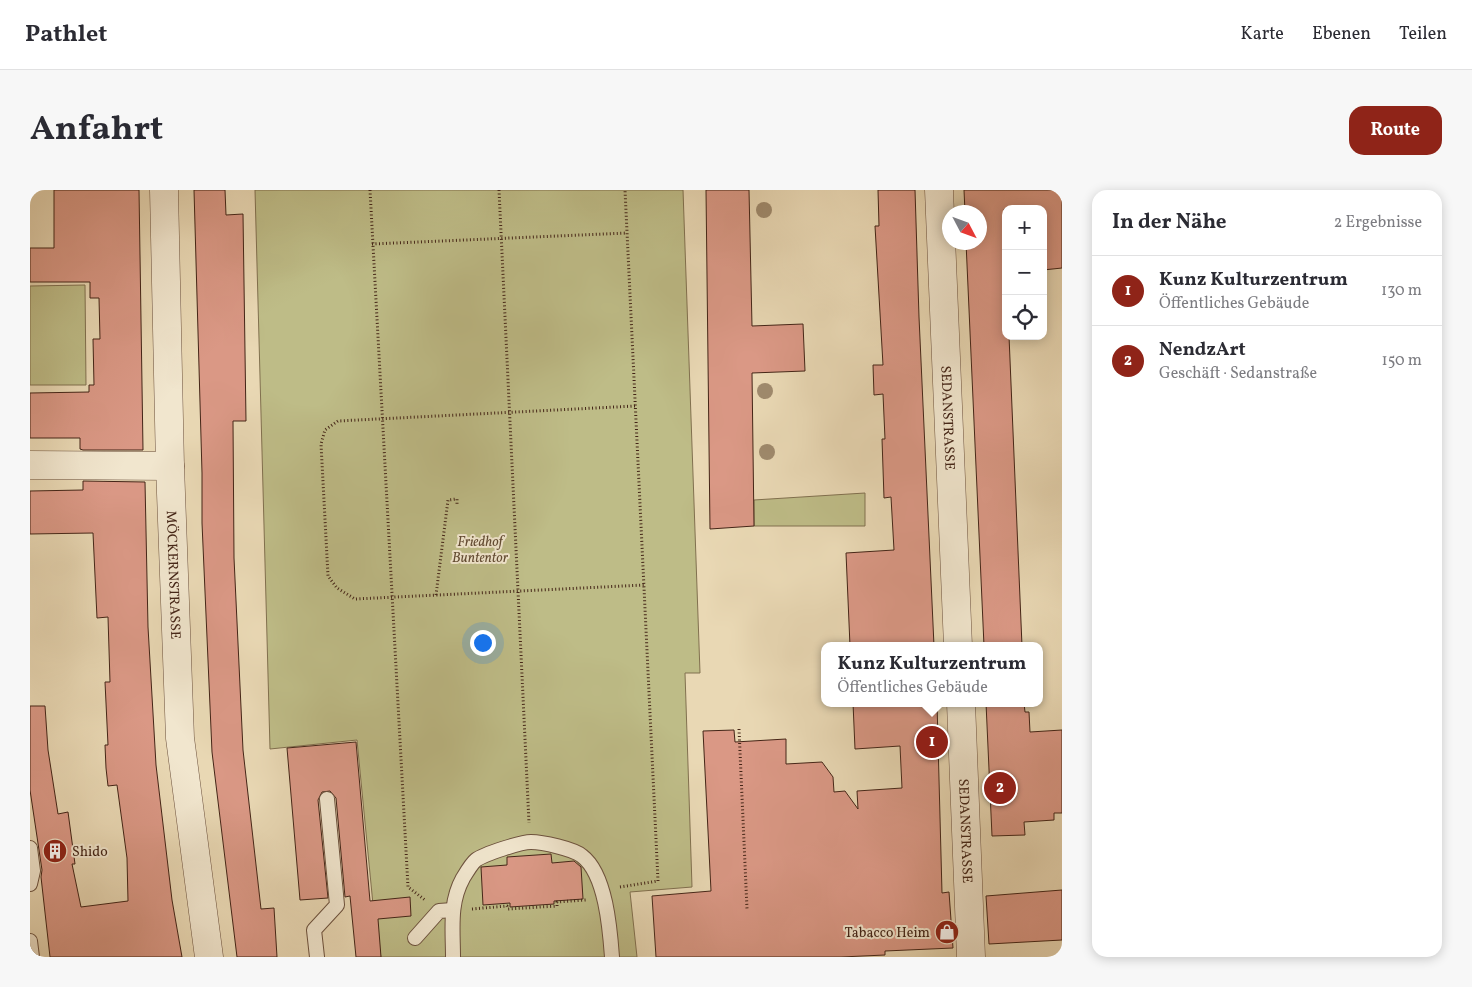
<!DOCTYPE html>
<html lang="de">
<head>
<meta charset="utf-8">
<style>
  :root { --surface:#fff; --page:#f7f7f7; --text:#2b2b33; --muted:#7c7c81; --line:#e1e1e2; --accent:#8f2418 }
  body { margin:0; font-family:Vollkorn,serif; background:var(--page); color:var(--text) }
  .controls { position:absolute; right:15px; top:15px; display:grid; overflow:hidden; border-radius:10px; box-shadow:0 2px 12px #0003 }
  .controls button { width:45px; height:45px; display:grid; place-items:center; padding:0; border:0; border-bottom:1px solid var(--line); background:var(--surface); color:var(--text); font:25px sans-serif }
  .compass { position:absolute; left:912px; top:15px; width:45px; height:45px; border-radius:50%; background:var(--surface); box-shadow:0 2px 12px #0003; rotate:131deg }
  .you { position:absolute; left:452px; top:452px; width:18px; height:18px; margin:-12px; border:4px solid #fff; border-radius:50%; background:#1a73e8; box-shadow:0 0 0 8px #1a73e833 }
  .badge { display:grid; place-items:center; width:32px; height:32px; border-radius:50%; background:var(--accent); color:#fff; font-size:16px; font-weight:700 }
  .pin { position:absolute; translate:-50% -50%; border:2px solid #fff; box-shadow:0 1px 5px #0006 }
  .popup { position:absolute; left:791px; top:452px; width:222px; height:65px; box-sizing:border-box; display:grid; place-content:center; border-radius:10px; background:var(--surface); filter:drop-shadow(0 1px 4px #0005); font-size:16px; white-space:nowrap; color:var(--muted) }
  .popup b { font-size:19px; color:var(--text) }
  .popup::after { content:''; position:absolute; left:50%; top:100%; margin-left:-10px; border:10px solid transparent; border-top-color:var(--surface) }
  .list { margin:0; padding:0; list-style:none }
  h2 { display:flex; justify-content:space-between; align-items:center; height:65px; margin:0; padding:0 20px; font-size:21px }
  h2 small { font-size:16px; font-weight:400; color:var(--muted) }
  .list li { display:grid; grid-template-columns:32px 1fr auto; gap:15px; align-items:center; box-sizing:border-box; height:70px; padding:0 20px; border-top:1px solid var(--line) }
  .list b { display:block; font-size:19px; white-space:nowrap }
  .list p { margin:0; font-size:16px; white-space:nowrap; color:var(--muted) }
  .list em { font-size:16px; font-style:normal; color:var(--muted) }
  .icon { flex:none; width:28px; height:28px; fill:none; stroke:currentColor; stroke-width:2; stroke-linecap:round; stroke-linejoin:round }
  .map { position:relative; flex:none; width:1032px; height:767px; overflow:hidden; border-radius:15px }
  header { display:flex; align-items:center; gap:30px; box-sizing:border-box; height:70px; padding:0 25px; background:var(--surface); border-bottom:1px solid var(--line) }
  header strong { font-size:24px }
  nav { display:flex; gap:28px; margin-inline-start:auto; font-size:18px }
  .intro { display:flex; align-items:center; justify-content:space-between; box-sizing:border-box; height:120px; padding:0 30px }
  h1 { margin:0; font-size:35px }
  .button { padding:12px 22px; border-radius:15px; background:var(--accent); color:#fff; font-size:18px; font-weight:700 }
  main { display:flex; gap:30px; padding:0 30px }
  aside { flex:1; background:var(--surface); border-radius:15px; box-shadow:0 2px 12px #0003 }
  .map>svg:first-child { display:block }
  .green { fill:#bebc87; stroke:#81704f }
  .building { fill:#da9885; stroke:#442517 }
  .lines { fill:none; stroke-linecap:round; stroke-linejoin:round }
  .lane-casing { stroke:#6d523e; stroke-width:16 }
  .street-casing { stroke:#6d523e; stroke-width:29 }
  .path { stroke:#442517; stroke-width:3; stroke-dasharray:1 2.5; stroke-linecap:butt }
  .lane { stroke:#f1e6ce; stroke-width:14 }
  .street { stroke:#f1e6ce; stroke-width:28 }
  .tree { fill:#9f8a6d }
  .labels { text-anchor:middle; stroke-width:4; stroke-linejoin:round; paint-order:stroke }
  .street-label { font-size:14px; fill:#442517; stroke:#f1e6ce }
  .park-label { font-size:14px; font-style:italic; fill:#624b33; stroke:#f1e6ce }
  .poi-label { font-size:14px; fill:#442517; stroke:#f1e6ce; text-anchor:start }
</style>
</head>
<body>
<header>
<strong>Pathlet</strong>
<nav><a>Karte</a><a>Ebenen</a><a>Teilen</a></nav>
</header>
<div class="intro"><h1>Anfahrt</h1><a class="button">Route</a></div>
<main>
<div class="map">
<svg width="1032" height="767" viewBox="0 0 1032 767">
  <rect width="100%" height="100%" fill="#e9d8b4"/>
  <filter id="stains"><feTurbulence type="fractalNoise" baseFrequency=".004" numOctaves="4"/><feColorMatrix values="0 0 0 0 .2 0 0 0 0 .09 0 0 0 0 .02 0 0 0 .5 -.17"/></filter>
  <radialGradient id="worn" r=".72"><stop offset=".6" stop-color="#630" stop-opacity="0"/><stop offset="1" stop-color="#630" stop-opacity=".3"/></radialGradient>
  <g class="green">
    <path d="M 225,0 L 653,0 L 670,483 L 655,483 L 662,697 L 600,702 L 607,767 L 351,767 L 345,735 L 327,550 L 240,559 Z"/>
    <path d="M 55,95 L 56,195 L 0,195 L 0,96 Z"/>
    <path d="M 835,303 L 835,336 L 724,336 L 724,310 Z"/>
  </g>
  <g class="building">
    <path d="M 24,0 L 109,0 L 113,260 L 53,260 L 50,259 L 50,248 L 0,248 L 0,203 L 59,202 L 59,195 L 64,195 L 63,149 L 70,149 L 69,108 L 60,108 L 60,92 L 0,92 L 0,58 L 24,58 Z"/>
    <path d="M 164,0 L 195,0 L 196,25 L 213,24 L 216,231 L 203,231 L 204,368 L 213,560 L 231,719 L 244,718 L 247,767 L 207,767 L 182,562 L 172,333 L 172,283 Z"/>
    <path d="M 676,0 L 719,0 L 722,136 L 773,134 L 775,181 L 722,183 L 724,336 L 680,339 Z"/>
    <path d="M 848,0 L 885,0 L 889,127 L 904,456 L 820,456 L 816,363 L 864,360 L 861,307 L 854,308 L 852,249 L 855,249 L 853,204 L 844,205 L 843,175 L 853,175 L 845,36 L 849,36 Z"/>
    <path d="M 934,0 L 1032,0 L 1032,78 L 1013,80 L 1013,19 L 974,19 L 976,146 L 979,146 L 992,456 L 954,456 L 936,52 L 950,52 L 950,22 L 935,22 Z"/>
    <path d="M 53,291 L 115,292 L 118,437 L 126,575 L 142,710 L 152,767 L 20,767 L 11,687 L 12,680 L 0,600 L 0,516 L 15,516 L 18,560 L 28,624 L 38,622 L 45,674 L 42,674 L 51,717 L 98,711 L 97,668 L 87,595 L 78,596 L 76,578 L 75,555 L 78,555 L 75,492 L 80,492 L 78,427 L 67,428 L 63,343 L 0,344 L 0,301 L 53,300 Z"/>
    <path d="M 823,513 L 907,513 L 912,703 L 919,702 L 923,758 L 855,761 L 855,765 L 811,767 L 626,767 L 622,706 L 681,701 L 673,541 L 704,540 L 705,552 L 756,549 L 756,574 L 792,572 L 803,587 L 804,602 L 815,601 L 828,619 L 827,601 L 872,598 L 870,556 L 825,559 Z"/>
    <path d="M 956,513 L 994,513 L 995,522 L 999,522 L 1000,542 L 1032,540 L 1032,623 L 1024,623 L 1024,630 L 994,632 L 995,645 L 962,646 Z"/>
    <path d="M 326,552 L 340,711 L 380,707 L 381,726 L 348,729 L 351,767 L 326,767 L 320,706 L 315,707 L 306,608 L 300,601 L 292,602 L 288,610 L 298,708 L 270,710 L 257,558 Z"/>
    <path d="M 521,664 L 522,673 L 544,671 L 551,677 L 553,709 L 524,711 L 524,714 L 480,717 L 480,713 L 453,715 L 451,677 L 477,675 L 477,667 Z"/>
    <path d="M 1032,700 L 1032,750 L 959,754 L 956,706 Z"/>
  </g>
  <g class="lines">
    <g class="lane-casing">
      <g id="lane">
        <path d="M 0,658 L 3,681 L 0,694"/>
        <path d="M 385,748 L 409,721 L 423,720"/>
        <path d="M 0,751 L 2,767"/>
        <path d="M 287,767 L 284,740 L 307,715 L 297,609"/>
        <path d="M 423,767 C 423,740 419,713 433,688 C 436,683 442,673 446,670 C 454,664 491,652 501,652 C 512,652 544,659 552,666 C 576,684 580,740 582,767"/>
      </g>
    </g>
    <g class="street-casing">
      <g id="street">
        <path id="s1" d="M 134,0 L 140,276 L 150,548 L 179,767"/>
        <path id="s2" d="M 909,0 L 928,456"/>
        <path d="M 0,275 L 140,276"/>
        <path id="s3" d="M 931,513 L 941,767"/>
      </g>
    </g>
    <g class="path">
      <path d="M 340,0 L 378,697 L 395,710"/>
      <path d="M 469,0 L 499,633"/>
      <path d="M 342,54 L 597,43"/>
      <path d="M 605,216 L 308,231 L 295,240 L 291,254 L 298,386 L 307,398 L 325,409 L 614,395"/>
      <path d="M 406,405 L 418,310 L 427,309 L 427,315"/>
      <path d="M 709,539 L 717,719"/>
      <path d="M 590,697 L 628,691 L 595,0"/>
      <path d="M 442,719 L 477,716 L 478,719 L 527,716 L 527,712 L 556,710"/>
    </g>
    <use href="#lane" class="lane"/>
    <use href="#street" class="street"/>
  </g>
  <g class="tree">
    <circle cx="734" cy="20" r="8"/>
    <circle cx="735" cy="201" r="8"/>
    <circle cx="737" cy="262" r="8"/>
  </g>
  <defs>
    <g id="building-disc" transform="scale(1.25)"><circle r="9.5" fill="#8f2418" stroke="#f1e6ce"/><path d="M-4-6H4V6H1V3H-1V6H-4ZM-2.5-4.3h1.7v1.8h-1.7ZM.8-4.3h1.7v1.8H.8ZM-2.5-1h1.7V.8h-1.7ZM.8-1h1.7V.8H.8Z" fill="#fff"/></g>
    <g id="shop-disc" transform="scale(1.25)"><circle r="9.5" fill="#8f2418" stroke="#f1e6ce"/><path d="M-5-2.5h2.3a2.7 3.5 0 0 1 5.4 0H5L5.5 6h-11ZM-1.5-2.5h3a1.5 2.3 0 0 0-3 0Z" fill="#fff"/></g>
  </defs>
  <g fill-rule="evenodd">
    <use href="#building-disc" x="25" y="661"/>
    <use href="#shop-disc" x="917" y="742"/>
  </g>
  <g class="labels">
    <g class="street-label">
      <text dy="5" stroke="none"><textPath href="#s2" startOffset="228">SEDANSTRASSE</textPath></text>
      <text dy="5" stroke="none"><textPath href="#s1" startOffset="385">MÖCKERNSTRASSE</textPath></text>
      <text dy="5" stroke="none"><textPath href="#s3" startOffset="128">SEDANSTRASSE</textPath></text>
    </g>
    <g class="park-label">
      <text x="450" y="356">Friedhof<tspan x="450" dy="16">Buntentor</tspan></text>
    </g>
    <g class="poi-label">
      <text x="42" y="666">Shido</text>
      <text x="900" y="747" text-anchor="end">Tabacco Heim</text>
    </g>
  </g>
  <rect width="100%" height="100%" filter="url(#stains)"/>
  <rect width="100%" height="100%" fill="url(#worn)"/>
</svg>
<div class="controls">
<button>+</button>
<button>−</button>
<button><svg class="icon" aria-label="locate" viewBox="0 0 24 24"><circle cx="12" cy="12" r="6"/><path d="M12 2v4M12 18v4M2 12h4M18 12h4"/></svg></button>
</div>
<svg class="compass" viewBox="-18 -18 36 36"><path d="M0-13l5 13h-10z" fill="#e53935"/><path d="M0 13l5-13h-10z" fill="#7c7c81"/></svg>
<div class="you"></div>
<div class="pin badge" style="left:902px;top:552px">1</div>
<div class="popup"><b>Kunz Kulturzentrum</b>Öffentliches Gebäude</div>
<div class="pin badge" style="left:970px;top:598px">2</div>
</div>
<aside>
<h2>In der Nähe<small>2 Ergebnisse</small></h2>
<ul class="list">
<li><span class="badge">1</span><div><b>Kunz Kulturzentrum</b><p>Öffentliches Gebäude</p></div><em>130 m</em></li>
<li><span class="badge">2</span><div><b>NendzArt</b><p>Geschäft · Sedanstraße</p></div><em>150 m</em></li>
</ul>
</aside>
</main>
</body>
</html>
